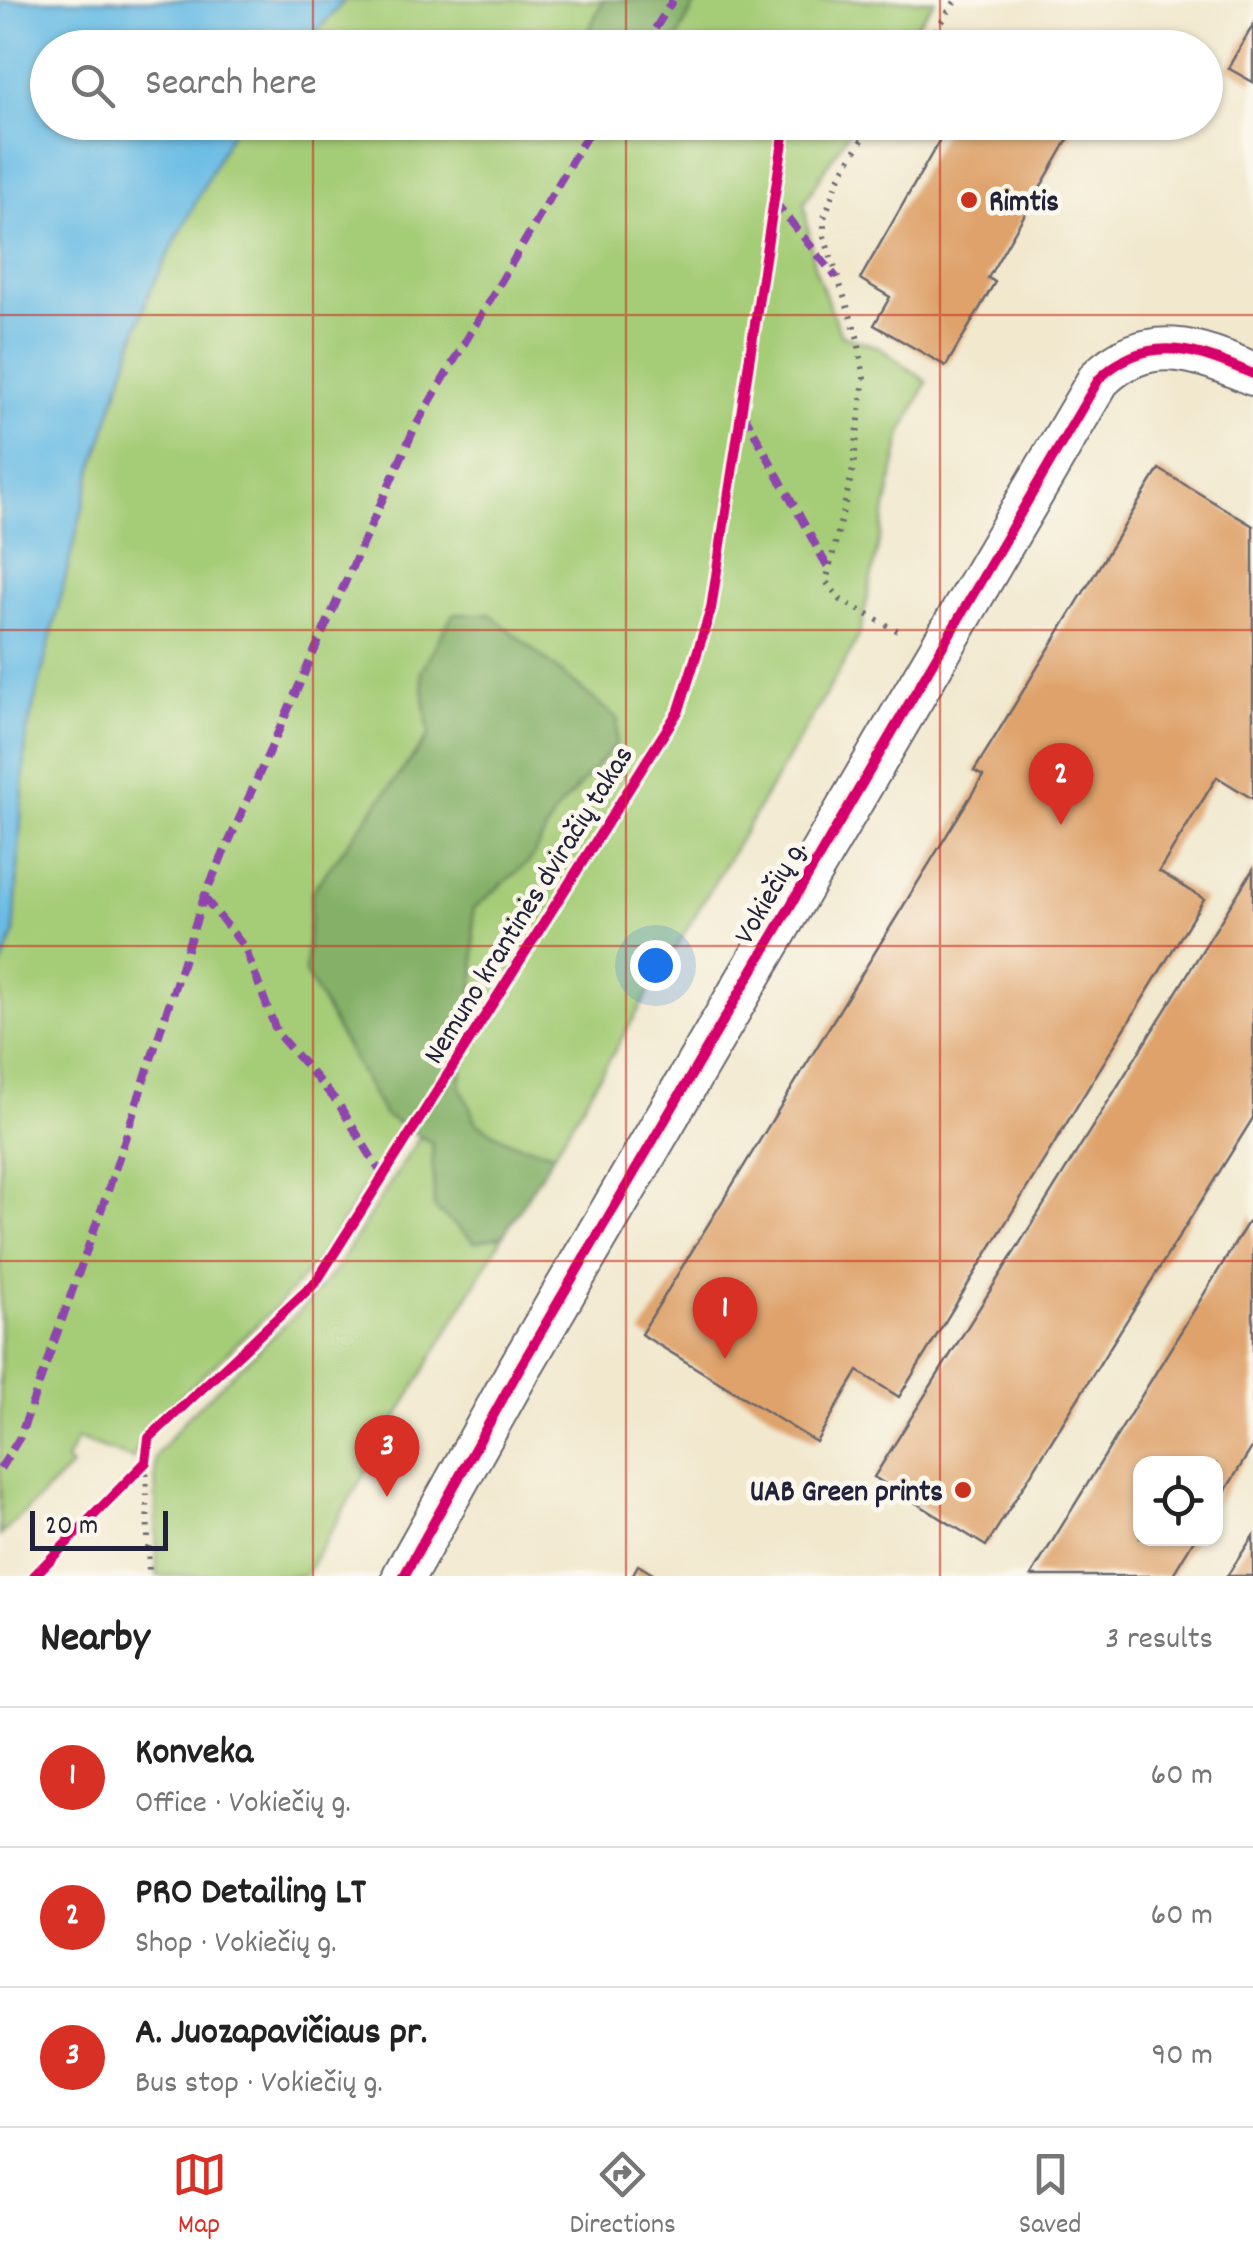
<!DOCTYPE html>
<html lang="en">
<head>
<meta charset="utf-8">
<style>
  :root { --surface:#fff; --page:#f6f6f6; --text:#222; --muted:#767676; --line:#e0e0e0; --accent:#d93025 }
  body { margin:0; font-family:Dekko,sans-serif; background:var(--page); color:var(--text) }
  .controls { position:absolute; right:30px; bottom:30px; display:grid; overflow:hidden; border-radius:20px; box-shadow:0 2px 8px #0004 }
  .controls button { width:90px; height:90px; display:grid; place-items:center; padding:0; border:0; border-bottom:2px solid var(--line); background:var(--surface); color:var(--text); font:50px sans-serif }
  .scale { position:absolute; left:30px; bottom:25px; width:138px; box-sizing:border-box; padding-left:10px; border:5px solid #22223b; border-top:0; font-size:28px; line-height:35px; white-space:nowrap; color:#22223b; -webkit-text-stroke:8px #fbf7ec; paint-order:stroke }
  .you { position:absolute; left:655px; top:965px; width:35px; height:35px; margin:-25px; border:8px solid #fff; border-radius:50%; background:#1a73e8; box-shadow:0 0 0 15px #1a73e833 }
  .badge { display:grid; place-items:center; width:65px; height:65px; border-radius:50%; background:var(--accent); color:#fff; font-size:32px; font-weight:700 }
  .pin { position:absolute; translate:-50% -82px; filter:drop-shadow(0 2px 5px #0008) }
  .pin::after { content:''; position:absolute; top:52px; width:35px; height:30px; background:inherit; clip-path:polygon(0 0,100% 0,50% 100%) }
  .list { margin:0; padding:0; list-style:none }
  h2 { display:flex; justify-content:space-between; align-items:center; height:130px; margin:0; padding:0 40px; font-size:42px }
  h2 small { font-size:32px; font-weight:400; color:var(--muted) }
  .list li { display:grid; grid-template-columns:65px 1fr auto; gap:30px; align-items:center; box-sizing:border-box; height:140px; padding:0 40px; border-top:2px solid var(--line) }
  .list b { display:block; font-size:38px; white-space:nowrap }
  .list p { margin:0; font-size:32px; white-space:nowrap; color:var(--muted) }
  .list em { font-size:32px; font-style:normal; color:var(--muted) }
  .icon { flex:none; width:55px; height:55px; fill:none; stroke:currentColor; stroke-width:2; stroke-linecap:round; stroke-linejoin:round }
  .map { position:relative; flex:none; width:1253px; height:1576px; overflow:hidden }
  .search { position:absolute; background:var(--surface); box-shadow:0 2px 8px #0004; left:30px; right:30px; top:30px; height:110px; display:flex; align-items:center; gap:25px; box-sizing:border-box; padding:0 35px; border-radius:55px; color:var(--muted); font-size:38px }
  .sheet { height:550px; background:var(--surface) }
  nav { display:flex; justify-content:space-around; align-items:center; box-sizing:border-box; height:140px; border-top:2px solid var(--line); background:var(--surface); font-size:28px; color:var(--muted) }
  nav a { display:grid; justify-items:center; gap:5px }
  nav .on { color:var(--accent) }
  .map>svg:first-child { display:block }
  .green { fill:#a5cc77; stroke:#647759; stroke-width:2.5 }
  .forest { fill:#84b068; stroke:#536952; stroke-width:2.5 }
  .water { fill:#68bbe4; stroke:#456e90; stroke-width:2.5 }
  .building { fill:#dea26a }
  .lines { fill:none; stroke-linecap:round; stroke-linejoin:round }
  .minor-casing { stroke:#6a676e; stroke-width:46 }
  .path { stroke:#6a676e; stroke-width:6; stroke-dasharray:2.5 8; stroke-linecap:butt }
  .minor { stroke:#fff; stroke-width:42 }
  .quiet { stroke:#8e44ad; stroke-width:8; stroke-dasharray:15 8; stroke-linecap:butt }
  .cycleway-casing { stroke:#fbf7ec; stroke-width:16 }
  .cycleway { stroke:#d6006c; stroke-width:10 }
  .grid { fill:none; stroke:#c8321e; stroke-width:2.5; stroke-opacity:0.55 }
  .poi-dot { fill:#c8321e; stroke:#fbf7ec; stroke-width:4 }
  .labels { text-anchor:middle; stroke-width:10; stroke-linejoin:round; paint-order:stroke }
  .poi-label { font-size:30px; font-weight:bold; fill:#22223b; stroke:#fbf7ec; text-anchor:start }
  .street-label { font-size:30px; fill:#22223b; stroke:#fbf7ec }
</style>
</head>
<body>
<div class="map">
<svg width="1253" height="1576" viewBox="0 0 1253 1576">
  <rect width="100%" height="100%" fill="#fbf7ec"/>
  <filter id="ink" filterUnits="userSpaceOnUse"><feTurbulence type="fractalNoise" baseFrequency=".01" numOctaves="2"/><feDisplacementMap in="SourceGraphic" scale="20" xChannelSelector="R" yChannelSelector="G"/><feConvolveMatrix kernelMatrix="1 2 1 2 8 2 1 2 1" color-interpolation-filters="sRGB"/></filter>
  <filter id="wash" filterUnits="userSpaceOnUse"><feTurbulence type="fractalNoise" baseFrequency=".0048" numOctaves="4" result="noise"/><feDisplacementMap in="SourceGraphic" scale="40" xChannelSelector="R" yChannelSelector="G"/><feGaussianBlur stdDeviation="2.25" result="paint"/><feColorMatrix in="noise" values="0 0 0 0 0 0 0 0 0 0 0 0 0 0 0 0 0 1.4 0 .05"/><feComposite in="paint" operator="in"/></filter>
  <g filter="url(#wash)">
    <rect width="100%" height="100%" fill="#f1e8ce"/>
    <g class="green">
      <path d="M 345,0 L 603,0 L 581,47 L 302,48 Z"/>
      <path d="M 697,0 L 935,0 L 901,47 L 673,47 Z"/>
      <path d="M 576,122 L 587,132 L 603,122 L 854,123 L 804,203 L 814,266 L 841,335 L 879,347 L 927,382 L 902,433 L 860,632 L 852,650 L 554,1153 L 510,1142 L 477,1123 L 460,1085 L 475,974 L 473,909 L 531,859 L 555,813 L 616,744 L 421,671 L 429,735 L 312,891 L 384,1115 L 403,1126 L 318,1260 L 279,1304 L 145,1430 L 133,1459 L 77,1439 L 66,1460 L 71,1467 L 0,1536 L 0,970 L 14,933 L 26,736 L 92,471 L 148,295 L 236,123 Z"/>
      <path d="M 420,1136 L 432,1143 L 474,1242 L 503,1236 L 305,1576 L 157,1576 L 155,1457 L 187,1417 L 305,1306 L 336,1269 Z"/>
    </g>
    <g class="forest">
      <path d="M 603,0 L 697,0 L 673,47 L 581,47 Z"/>
      <path d="M 453,614 L 490,614 L 618,719 L 616,744 L 555,813 L 531,860 L 473,909 L 475,974 L 460,1085 L 477,1123 L 510,1142 L 554,1153 L 503,1236 L 475,1242 L 434,1208 L 432,1143 L 384,1115 L 305,972 L 312,891 L 429,736 L 421,671 Z"/>
    </g>
    <path class="water" d="M 0,0 L 345,0 L 302,47 L 48,48 L 48,122 L 236,123 L 148,295 L 92,471 L 26,736 L 14,934 L 0,970 Z"/>
    <g id="blocks">
      <g class="building">
        <path d="M 1253,25 L 1253,82 L 1228,68 Z"/>
        <path d="M 950,122 L 1078,122 L 988,278 L 995,282 L 946,366 L 874,325 L 890,297 L 860,279 Z"/>
        <path d="M 1159,469 L 1253,526 L 1253,799 L 1217,777 L 1159,871 L 1204,899 L 899,1397 L 858,1371 L 816,1442 L 641,1334 L 983,776 L 974,771 Z"/>
        <path d="M 1253,869 L 1253,1118 L 986,1546 L 874,1477 Z"/>
        <path d="M 1253,1214 L 1253,1446 L 1216,1506 L 1216,1464 L 1140,1464 L 1140,1538 L 1195,1538 L 1172,1576 L 1031,1576 Z"/>
        <path d="M 1253,1536 L 1253,1576 L 1227,1576 Z"/>
        <path d="M 638,1565 L 656,1576 L 632,1576 Z"/>
      </g>
    </g>
  </g>
  <g filter="url(#ink)">
    <use href="#blocks" fill-opacity="0" stroke="#6a676e" stroke-width="2.5"/>
    <g class="lines">
      <g class="minor-casing">
        <path id="minor" d="M 404,1576 L 518,1371 L 1099,379 C 1148,331 1198,350 1253,374"/>
      </g>
      <g class="path">
        <path d="M 924,48 L 956,0"/>
        <path d="M 873,122 L 839,178 L 824,218 L 824,236 L 858,339 L 864,378 L 853,469 L 826,582 L 841,600 L 900,632"/>
        <path d="M 146,1462 L 149,1576"/>
      </g>
      <use href="#minor" class="minor"/>
      <g class="quiet">
        <path d="M 643,48 L 673,0"/>
        <path d="M 774,201 L 836,277"/>
        <path d="M 743,412 L 827,566"/>
        <path d="M 204,897 L 245,948 L 277,1033 L 338,1103 L 383,1176"/>
        <path d="M 0,1469 L 20,1437 L 108,1191 L 204,897 L 415,427 L 595,122"/>
      </g>
      <g class="cycleway-casing">
        <g id="cycleway">
          <path d="M 34,1576 L 146,1462 L 149,1438 L 316,1282 L 679,710 L 711,609 L 786,122"/>
          <path d="M 404,1576 L 518,1371 L 1099,379 C 1148,331 1198,350 1253,374"/>
        </g>
      </g>
      <use href="#cycleway" class="cycleway"/>
    </g>
  </g>
  <path class="grid" d="M 313,0 L 313,48M 626,0 L 626,48M 940,0 L 940,48M 313,122 L 313,1576M 626,122 L 626,1576M 940,122 L 940,1576M 0,315 L 1253,315M 0,630 L 1253,630M 0,946 L 1253,946M 0,1261 L 1253,1261"/>
  <g class="poi-dot">
    <circle cx="969" cy="200" r="10"/>
    <circle cx="963" cy="1490" r="10"/>
  </g>
  <g class="labels">
    <g class="poi-label">
      <text x="989" y="210">Rimtis</text>
      <text x="943" y="1500" text-anchor="end">UAB Green prints</text>
    </g>
    <g class="street-label">
      <text transform="translate(769 891) rotate(-60)" y="10">Vokiečių g.</text>
      <text transform="translate(527 904) rotate(-58)" y="10">Nemuno krantinės dviračių takas</text>
    </g>
  </g>
</svg>
<div class="controls">
<button><svg class="icon" aria-label="locate" viewBox="0 0 24 24"><circle cx="12" cy="12" r="6"/><path d="M12 2v4M12 18v4M2 12h4M18 12h4"/></svg></button>
</div>
<div class="scale">20 m</div>
<div class="you"></div>
<div class="pin badge" style="left:725px;top:1359px">1</div>
<div class="pin badge" style="left:1061px;top:825px">2</div>
<div class="pin badge" style="left:387px;top:1497px">3</div>
<div class="search"><svg class="icon" aria-label="search" viewBox="0 0 24 24"><circle cx="10" cy="10" r="6"/><path d="M15 15l6 6"/></svg>Search here</div>
</div>
<section class="sheet">
<h2>Nearby<small>3 results</small></h2>
<ul class="list">
<li><span class="badge">1</span><div><b>Konveka</b><p>Office · Vokiečių g.</p></div><em>60 m</em></li>
<li><span class="badge">2</span><div><b>PRO Detailing LT</b><p>Shop · Vokiečių g.</p></div><em>60 m</em></li>
<li><span class="badge">3</span><div><b>A. Juozapavičiaus pr.</b><p>Bus stop · Vokiečių g.</p></div><em>90 m</em></li>
</ul>
</section>
<nav>
<a class="on"><svg class="icon" aria-label="map" viewBox="0 0 24 24"><path d="M3 6l6-2 6 2 6-2v14l-6 2-6-2-6 2zM9 4v14M15 6v14"/></svg>Map</a>
<a><svg class="icon" aria-label="directions" viewBox="0 0 24 24"><path d="M12 3l9 9-9 9-9-9zM9 14v-3h6M13 9l2 2-2 2"/></svg>Directions</a>
<a><svg class="icon" aria-label="saved" viewBox="0 0 24 24"><path d="M7 4h10v16l-5-4-5 4z"/></svg>Saved</a>
</nav>
</body>
</html>
